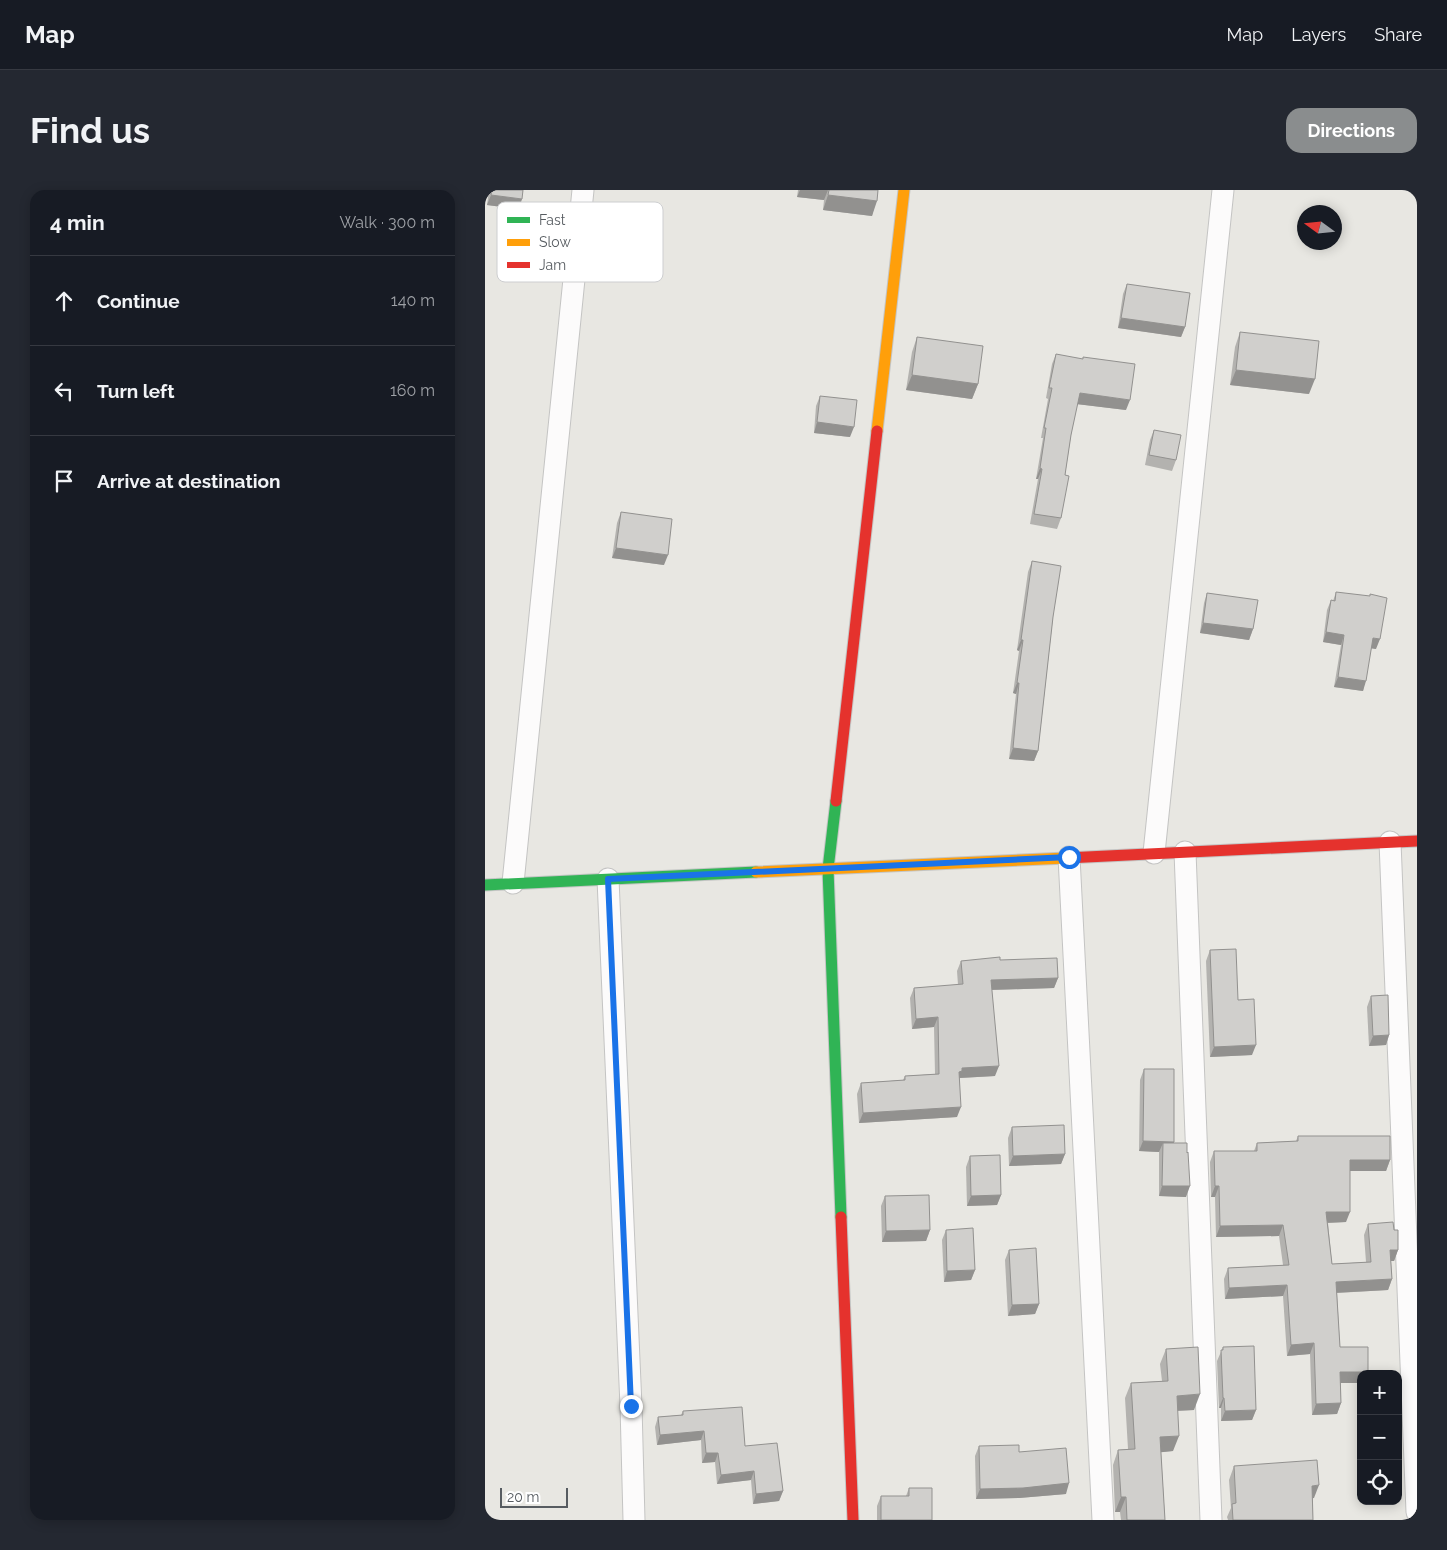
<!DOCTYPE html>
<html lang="en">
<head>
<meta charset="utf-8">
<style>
  :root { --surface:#171b24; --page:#242831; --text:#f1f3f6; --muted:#9ea1a6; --line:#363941; --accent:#8a8d8e }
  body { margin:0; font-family:Raleway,sans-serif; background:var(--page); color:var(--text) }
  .controls { position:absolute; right:15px; bottom:15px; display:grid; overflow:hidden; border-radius:10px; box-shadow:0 2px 12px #0003 }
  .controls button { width:45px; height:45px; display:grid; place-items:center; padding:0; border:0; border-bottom:1px solid var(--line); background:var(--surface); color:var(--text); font:25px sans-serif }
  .compass { position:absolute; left:812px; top:15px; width:45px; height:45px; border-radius:50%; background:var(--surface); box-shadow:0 2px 12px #0003; rotate:285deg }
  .scale { position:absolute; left:15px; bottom:12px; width:68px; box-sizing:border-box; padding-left:5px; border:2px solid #575c61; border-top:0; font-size:14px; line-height:18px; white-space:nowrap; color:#575c61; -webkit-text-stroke:4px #fff; paint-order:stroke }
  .stop { position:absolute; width:15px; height:15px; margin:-11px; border:4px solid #1a73e8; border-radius:50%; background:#fff }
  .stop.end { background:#1a73e8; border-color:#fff; box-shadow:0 1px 5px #0008 }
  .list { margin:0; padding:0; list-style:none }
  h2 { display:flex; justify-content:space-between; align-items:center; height:65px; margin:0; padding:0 20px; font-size:21px }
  h2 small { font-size:16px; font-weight:400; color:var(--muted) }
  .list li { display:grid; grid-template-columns:32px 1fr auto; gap:15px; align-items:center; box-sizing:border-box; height:90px; padding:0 20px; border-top:1px solid var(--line) }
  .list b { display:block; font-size:19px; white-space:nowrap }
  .list em { font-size:16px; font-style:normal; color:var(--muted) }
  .icon { flex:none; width:28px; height:28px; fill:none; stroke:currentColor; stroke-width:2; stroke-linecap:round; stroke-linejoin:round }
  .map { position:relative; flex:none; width:932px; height:1330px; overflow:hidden; border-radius:15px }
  header { display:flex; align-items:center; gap:30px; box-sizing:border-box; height:70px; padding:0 25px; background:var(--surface); border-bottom:1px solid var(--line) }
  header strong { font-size:24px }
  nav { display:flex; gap:28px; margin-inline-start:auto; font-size:18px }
  .intro { display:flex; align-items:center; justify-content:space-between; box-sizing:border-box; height:120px; padding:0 30px }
  h1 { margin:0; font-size:35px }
  .button { padding:12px 22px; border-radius:15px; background:var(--accent); color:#fff; font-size:18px; font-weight:700 }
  main { display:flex; gap:30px; padding:0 30px }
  aside { flex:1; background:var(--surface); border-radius:15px; box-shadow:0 2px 12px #0003 }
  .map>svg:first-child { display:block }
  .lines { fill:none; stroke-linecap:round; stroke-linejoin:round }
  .street-casing { stroke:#c4c4c3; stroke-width:23 }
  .fast-casing { stroke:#c4c5c4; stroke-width:13 }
  .slow-casing { stroke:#c4c5c4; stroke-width:13 }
  .jam-casing { stroke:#c4c5c4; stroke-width:13 }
  .street { stroke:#fcfbfb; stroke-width:21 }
  .fast { stroke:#30b455; stroke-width:11 }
  .slow { stroke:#ff9f0a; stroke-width:11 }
  .jam { stroke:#e5322d; stroke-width:11 }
  .wall { fill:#b3b2af }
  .shaded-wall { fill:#92918f }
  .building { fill:#d0cfcc; stroke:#92918f }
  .route { stroke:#1a73e8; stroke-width:6 }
  .key { fill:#fff; stroke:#cdced0; stroke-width:1 }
  .key-label { font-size:14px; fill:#575c61 }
</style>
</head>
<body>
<header>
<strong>Map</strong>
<nav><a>Map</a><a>Layers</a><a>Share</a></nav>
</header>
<div class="intro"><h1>Find us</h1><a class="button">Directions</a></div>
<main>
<aside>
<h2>4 min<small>Walk · 300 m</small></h2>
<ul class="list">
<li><svg class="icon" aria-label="ahead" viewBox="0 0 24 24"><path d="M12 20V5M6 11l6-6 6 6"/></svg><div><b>Continue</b></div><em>140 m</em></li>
<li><svg class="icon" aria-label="left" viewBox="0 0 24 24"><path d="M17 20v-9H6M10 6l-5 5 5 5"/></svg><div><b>Turn left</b></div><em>160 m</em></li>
<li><svg class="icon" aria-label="arrive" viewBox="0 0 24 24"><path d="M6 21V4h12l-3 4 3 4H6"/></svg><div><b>Arrive at destination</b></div></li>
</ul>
</aside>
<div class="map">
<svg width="932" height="1330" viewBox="0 0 932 1330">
  <rect width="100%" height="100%" fill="#e8e7e2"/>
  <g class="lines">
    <g class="street-casing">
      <g id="street">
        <path d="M 905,652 L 932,1322"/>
        <path d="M 700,662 L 726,1330"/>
        <path d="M 669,663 L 738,0"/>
        <path d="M 584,667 L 618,1330"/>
        <path d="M 123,689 L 146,1216 L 149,1330"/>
        <path d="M 28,693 L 98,0"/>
      </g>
    </g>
    <g class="fast-casing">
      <g id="fast">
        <path d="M 351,611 L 343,679 L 356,1027"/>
        <path d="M 0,695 L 271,682"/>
      </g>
    </g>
    <g class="slow-casing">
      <g id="slow">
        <path d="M 392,241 L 419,0"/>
        <path d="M 271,682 L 581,668"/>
      </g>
    </g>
    <g class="jam-casing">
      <g id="jam">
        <path d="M 351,611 L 392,241"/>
        <path d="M 581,668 L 932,651"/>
        <path d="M 356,1027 L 368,1330"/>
      </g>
    </g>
    <use href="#street" class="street"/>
    <use href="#fast" class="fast"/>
    <use href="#slow" class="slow"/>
    <use href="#jam" class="jam"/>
  </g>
  <g class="wall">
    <path d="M 4,0 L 38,0 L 34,19 L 2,15 Z"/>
    <path d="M 313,0 L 393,0 L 387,26 L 338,20 L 339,10 L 312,7 Z"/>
    <path d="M 642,94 L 700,137 L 696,147 L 633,138 L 638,104 Z"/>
    <path d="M 755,142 L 824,204 L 745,195 L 750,157 Z"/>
    <path d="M 432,147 L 493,194 L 487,209 L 421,200 L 427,162 Z"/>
    <path d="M 571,164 L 641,220 L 592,214 L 586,245 L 580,285 L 576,328 L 572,339 L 545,334 L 553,289 L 551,289 L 558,248 L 556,248 L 563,209 L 561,208 L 567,174 Z"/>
    <path d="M 335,206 L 365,247 L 329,243 L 331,216 Z"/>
    <path d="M 669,240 L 691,270 L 687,281 L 660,275 L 665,250 Z"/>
    <path d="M 136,322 L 179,375 L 127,368 L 132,333 Z"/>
    <path d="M 547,371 L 568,427 L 553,561 L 549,571 L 524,569 L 531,504 L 528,503 L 534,461 L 532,460 L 543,382 Z"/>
    <path d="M 851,402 L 891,459 L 886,458 L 878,501 L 849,497 L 856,455 L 838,452 L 842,420 L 846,410 L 848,411 Z"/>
    <path d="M 722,403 L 768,439 L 764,450 L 715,443 L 719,413 Z"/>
    <path d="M 725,760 L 753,810 L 767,865 L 725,867 L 721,771 Z"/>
    <path d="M 515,770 L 573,788 L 569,798 L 507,800 L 510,886 L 475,888 L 472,927 L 374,933 L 372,904 L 376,893 L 418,890 L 420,886 L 450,884 L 449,837 L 427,839 L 425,808 L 429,798 L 473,795 L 472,781 L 476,771 Z"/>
    <path d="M 886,806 L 904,845 L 901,855 L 884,856 L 882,817 Z"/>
    <path d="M 659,879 L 689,952 L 701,1007 L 674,1006 L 674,962 L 654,961 L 655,890 Z"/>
    <path d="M 527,937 L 580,964 L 576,974 L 524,976 L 523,948 Z"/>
    <path d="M 813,946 L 905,970 L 901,981 L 865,981 L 861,1032 L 843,1033 L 847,1074 L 881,1072 L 879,1045 L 883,1034 L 909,1040 L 913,1060 L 909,1071 L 906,1071 L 907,1089 L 903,1100 L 852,1103 L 855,1157 L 883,1182 L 882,1184 L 876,1184 L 856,1193 L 856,1213 L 852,1224 L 827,1225 L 825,1164 L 802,1166 L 798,1106 L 740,1109 L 739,1089 L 743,1078 L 798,1075 L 794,1046 L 731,1047 L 730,1007 L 726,1007 L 725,972 L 729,961 L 769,961 L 772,953 L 811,951 Z"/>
    <path d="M 485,966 L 516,1005 L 512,1015 L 482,1016 L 481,977 Z"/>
    <path d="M 400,1006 L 445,1040 L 441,1051 L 397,1052 L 396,1016 Z"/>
    <path d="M 461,1040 L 490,1080 L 486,1090 L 459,1092 L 457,1050 Z"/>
    <path d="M 524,1060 L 554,1114 L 550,1124 L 523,1126 L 520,1070 Z"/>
    <path d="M 738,1157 L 771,1220 L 767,1230 L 736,1231 L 736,1218 L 734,1218 L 732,1171 Z"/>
    <path d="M 681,1159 L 709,1220 L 692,1221 L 688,1261 L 676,1262 L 680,1330 L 636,1330 L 635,1322 L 630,1322 L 628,1275 L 633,1260 L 643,1259 L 640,1208 L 646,1193 L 677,1191 L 675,1174 Z"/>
    <path d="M 198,1221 L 260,1256 L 298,1301 L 294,1311 L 268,1314 L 266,1290 L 232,1294 L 230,1272 L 217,1273 L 216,1250 L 172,1255 L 170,1237 L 173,1227 L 196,1225 Z"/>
    <path d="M 494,1256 L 534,1262 L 581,1304 L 534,1308 L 491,1309 L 490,1266 Z"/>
    <path d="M 749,1276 L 829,1308 L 828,1308 L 828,1330 L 743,1330 L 742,1327 L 746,1318 L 744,1290 Z"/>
    <path d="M 424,1298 L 447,1330 L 392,1330 L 392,1316 L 396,1306 L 421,1306 Z"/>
  </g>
  <g class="shaded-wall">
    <path d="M 315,0 L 343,0 L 339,10 L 312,7 Z"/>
    <path d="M 6,5 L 37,9 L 34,19 L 2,15 Z"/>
    <path d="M 343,5 L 392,11 L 387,26 L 338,20 Z"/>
    <path d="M 636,128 L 700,137 L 696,147 L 633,138 Z"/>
    <path d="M 751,180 L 830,189 L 824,204 L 745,195 Z"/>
    <path d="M 427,185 L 493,194 L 487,209 L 421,200 Z"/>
    <path d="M 595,203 L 645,210 L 641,220 L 591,214 Z"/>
    <path d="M 332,232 L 369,237 L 365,247 L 329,243 Z"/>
    <path d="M 555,278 L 557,279 L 553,289 L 551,289 Z"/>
    <path d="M 131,358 L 183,365 L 179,375 L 127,368 Z"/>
    <path d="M 718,433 L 768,439 L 764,450 L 715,443 Z"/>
    <path d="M 841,442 L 859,445 L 856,455 L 838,452 Z"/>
    <path d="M 888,448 L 895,449 L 891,459 L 884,458 Z"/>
    <path d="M 536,450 L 538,450 L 534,461 L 532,460 Z"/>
    <path d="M 853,487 L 881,491 L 878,501 L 849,497 Z"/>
    <path d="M 532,493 L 534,493 L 531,504 L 528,503 Z"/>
    <path d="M 528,558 L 553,561 L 549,571 L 524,569 Z"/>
    <path d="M 573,788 L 569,798 L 502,800 L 506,790 Z"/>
    <path d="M 453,827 L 449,837 L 427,839 L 431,829 Z"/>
    <path d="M 904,845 L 901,855 L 884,856 L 888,846 Z"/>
    <path d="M 771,855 L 767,865 L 725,867 L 729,857 Z"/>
    <path d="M 514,876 L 510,886 L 474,888 L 474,882 L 477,878 Z"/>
    <path d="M 476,917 L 472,927 L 374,933 L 378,923 Z"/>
    <path d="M 658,951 L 689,952 L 685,962 L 678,953 L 674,962 L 654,961 Z"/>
    <path d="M 580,964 L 576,974 L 524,976 L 528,966 Z"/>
    <path d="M 865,970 L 905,970 L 901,981 L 861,981 Z"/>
    <path d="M 677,996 L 705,996 L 701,1007 L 674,1006 Z"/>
    <path d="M 730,996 L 734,996 L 730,1007 L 726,1007 Z"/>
    <path d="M 516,1005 L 512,1015 L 482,1016 L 486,1006 Z"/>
    <path d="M 841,1022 L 865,1022 L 861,1032 L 837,1033 Z"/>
    <path d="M 798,1035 L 794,1046 L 731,1047 L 735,1036 Z"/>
    <path d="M 445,1040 L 441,1051 L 397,1052 L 401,1041 Z"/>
    <path d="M 905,1060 L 913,1060 L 909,1071 L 901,1071 Z"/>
    <path d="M 490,1080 L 486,1090 L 459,1092 L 462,1081 Z"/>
    <path d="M 907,1089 L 903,1100 L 847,1103 L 851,1092 Z"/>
    <path d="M 802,1095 L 798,1106 L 740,1109 L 744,1098 Z"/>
    <path d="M 554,1114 L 550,1124 L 523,1126 L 527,1115 Z"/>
    <path d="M 829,1153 L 825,1164 L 802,1166 L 806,1155 Z"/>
    <path d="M 855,1182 L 883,1182 L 882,1184 L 876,1184 L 876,1193 L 851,1193 Z"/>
    <path d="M 715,1204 L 709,1220 L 686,1221 L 692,1206 Z"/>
    <path d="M 738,1208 L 739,1208 L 736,1218 L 734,1218 Z"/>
    <path d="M 856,1213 L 852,1224 L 827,1225 L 831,1214 Z"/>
    <path d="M 771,1220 L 767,1230 L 736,1231 L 740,1221 Z"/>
    <path d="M 219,1241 L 216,1250 L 172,1255 L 175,1245 Z"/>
    <path d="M 694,1246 L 688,1261 L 669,1263 L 675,1247 Z"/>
    <path d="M 221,1263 L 233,1263 L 230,1272 L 217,1273 Z"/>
    <path d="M 269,1281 L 266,1290 L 232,1294 L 236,1285 Z"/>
    <path d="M 584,1293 L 581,1304 L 534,1308 L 491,1309 L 495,1299 Z"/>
    <path d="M 834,1295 L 829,1308 L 822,1309 L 827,1296 Z"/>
    <path d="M 298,1301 L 294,1311 L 268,1314 L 271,1304 Z"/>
    <path d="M 636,1307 L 641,1307 L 635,1322 L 630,1322 Z"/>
  </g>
  <g class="building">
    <path d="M 7,0 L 38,0 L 37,9 L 6,5 Z"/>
    <path d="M 344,0 L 393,0 L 392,11 L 343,5 Z"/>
    <path d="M 642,94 L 705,103 L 700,137 L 636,128 Z"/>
    <path d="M 755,142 L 834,151 L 830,189 L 751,180 Z"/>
    <path d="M 432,147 L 498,156 L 493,194 L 427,185 Z"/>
    <path d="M 571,164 L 598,169 L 598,167 L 650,174 L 645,210 L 595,203 L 586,245 L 580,285 L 584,286 L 576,328 L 549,324 L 557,279 L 555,278 L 561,238 L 559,238 L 567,198 L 564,198 Z"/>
    <path d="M 335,206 L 372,210 L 369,237 L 332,232 Z"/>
    <path d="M 669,240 L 696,245 L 691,270 L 664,265 Z"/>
    <path d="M 136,322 L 187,329 L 183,365 L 131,358 Z"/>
    <path d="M 547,371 L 576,376 L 568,427 L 553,561 L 528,558 L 534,493 L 532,493 L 538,450 L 536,450 Z"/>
    <path d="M 851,402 L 885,406 L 885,404 L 902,408 L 895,449 L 888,448 L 881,491 L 853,487 L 859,445 L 841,442 L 846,410 L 850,411 Z"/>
    <path d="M 722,403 L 773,410 L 768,439 L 718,433 Z"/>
    <path d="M 751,759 L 753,810 L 769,809 L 771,855 L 729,857 L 725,760 Z"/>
    <path d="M 515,767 L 515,770 L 572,768 L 573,788 L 506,790 L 514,876 L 477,878 L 477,881 L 474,882 L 476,917 L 378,923 L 376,893 L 420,890 L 420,886 L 454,884 L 453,827 L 431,829 L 429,798 L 478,794 L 476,771 Z"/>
    <path d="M 903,805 L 904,845 L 888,846 L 886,806 Z"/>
    <path d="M 659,879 L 689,879 L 689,952 L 658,951 Z"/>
    <path d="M 579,935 L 580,964 L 528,966 L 527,937 Z"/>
    <path d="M 813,946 L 905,946 L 905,970 L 865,970 L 865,1022 L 841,1022 L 847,1074 L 886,1072 L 883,1034 L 908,1032 L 909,1040 L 913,1040 L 913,1060 L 905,1060 L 907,1089 L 851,1092 L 855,1157 L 883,1157 L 883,1182 L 855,1182 L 856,1213 L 831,1214 L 829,1153 L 806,1155 L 802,1095 L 744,1098 L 743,1078 L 804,1075 L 798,1035 L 735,1036 L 734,996 L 730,996 L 729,961 L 772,961 L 772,953 L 813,951 Z"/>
    <path d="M 678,953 L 702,953 L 702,963 L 703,962 L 705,996 L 677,996 Z"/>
    <path d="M 515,965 L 516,1005 L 486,1006 L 485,966 Z"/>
    <path d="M 444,1005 L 445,1040 L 401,1041 L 400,1006 Z"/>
    <path d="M 488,1038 L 490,1080 L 462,1081 L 461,1040 Z"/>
    <path d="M 551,1058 L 554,1114 L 527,1115 L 524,1060 Z"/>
    <path d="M 769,1156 L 771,1220 L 740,1221 L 739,1208 L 738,1208 L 736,1160 L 738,1160 L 738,1157 Z"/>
    <path d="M 713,1157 L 715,1204 L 692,1206 L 694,1246 L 675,1247 L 680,1330 L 642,1330 L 641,1307 L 636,1307 L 633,1260 L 650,1259 L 646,1193 L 683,1191 L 681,1159 Z"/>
    <path d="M 257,1217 L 260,1256 L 292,1253 L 298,1301 L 271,1304 L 269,1281 L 236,1285 L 233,1263 L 221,1263 L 219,1241 L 175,1245 L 173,1227 L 198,1225 L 198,1221 Z"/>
    <path d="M 534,1255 L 534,1262 L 581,1258 L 584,1293 L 538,1298 L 495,1299 L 494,1256 Z"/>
    <path d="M 832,1270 L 834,1295 L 827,1296 L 828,1330 L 748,1330 L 747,1314 L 751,1313 L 749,1276 Z"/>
    <path d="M 424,1298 L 447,1298 L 447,1330 L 396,1330 L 396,1306 L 424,1306 Z"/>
  </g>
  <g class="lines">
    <path class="route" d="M 146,1216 L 123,689 L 584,667"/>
  </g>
  <rect x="12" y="12" width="166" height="80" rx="8" class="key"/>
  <rect x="22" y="27" width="23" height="6" fill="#30b455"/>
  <rect x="22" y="49" width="23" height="7" fill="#ff9f0a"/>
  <rect x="22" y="72" width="23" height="6" fill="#e5322d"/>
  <g class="key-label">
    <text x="54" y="35">Fast</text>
    <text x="54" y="57">Slow</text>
    <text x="54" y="80">Jam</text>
  </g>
</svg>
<div class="controls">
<button>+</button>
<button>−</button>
<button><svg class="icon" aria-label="locate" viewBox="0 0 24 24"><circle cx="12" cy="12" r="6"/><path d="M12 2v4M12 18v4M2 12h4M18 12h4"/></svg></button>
</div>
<svg class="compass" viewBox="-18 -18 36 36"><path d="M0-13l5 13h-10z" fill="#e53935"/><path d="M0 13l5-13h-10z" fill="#9ea1a6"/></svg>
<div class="scale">20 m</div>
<div class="stop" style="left:584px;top:667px"></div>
<div class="stop end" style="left:146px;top:1216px"></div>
</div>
</main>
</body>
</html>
